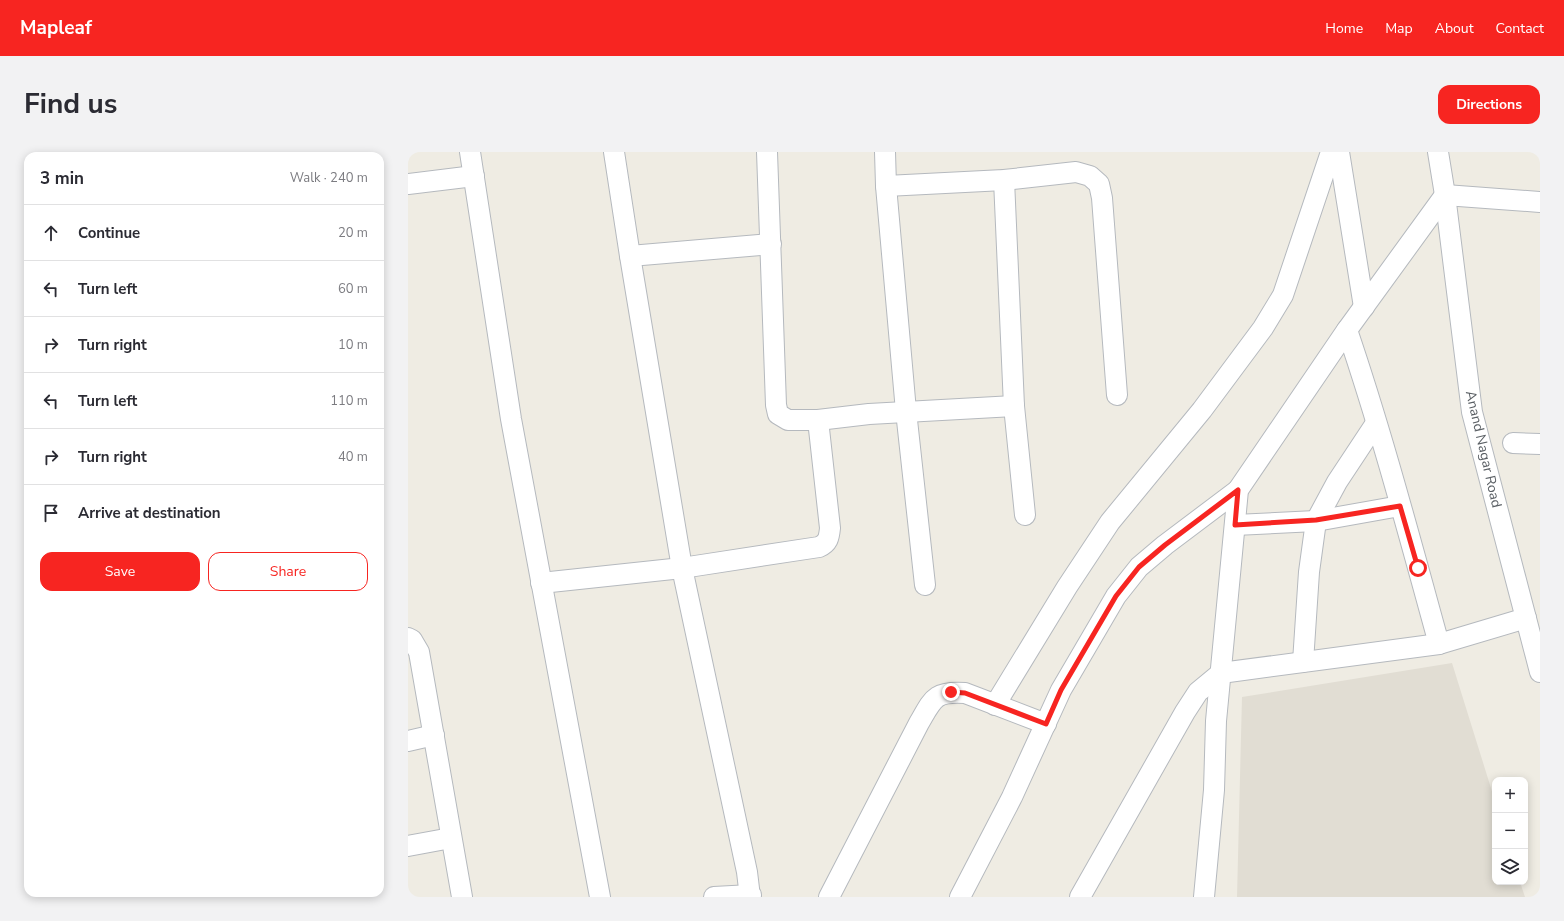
<!DOCTYPE html>
<html lang="en">
<head>
<meta charset="utf-8">
<style>
  :root { --surface:#fff; --page:#f2f2f3; --text:#2b2b33; --muted:#7c7c81; --line:#e1e1e2; --accent:#f72521 }
  body { margin:0; font-family:"Nunito Sans",sans-serif; background:var(--page); color:var(--text) }
  .controls { position:absolute; right:12px; bottom:12px; display:grid; overflow:hidden; border-radius:8px; box-shadow:0 2px 10px #0003 }
  .controls button { width:36px; height:36px; display:grid; place-items:center; padding:0; border:0; border-bottom:1px solid var(--line); background:var(--surface); color:var(--text); font:20px sans-serif }
  .stop { position:absolute; width:12px; height:12px; margin:-9px; border:3px solid #f72521; border-radius:50%; background:#fff }
  .stop.end { background:#f72521; border-color:#fff; box-shadow:0 1px 4px #0008 }
  .list { margin:0; padding:0; list-style:none }
  h2 { display:flex; justify-content:space-between; align-items:center; height:52px; margin:0; padding:0 16px; font-size:17px }
  h2 small { font-size:13px; font-weight:400; color:var(--muted) }
  .list li { display:grid; grid-template-columns:26px 1fr auto; gap:12px; align-items:center; box-sizing:border-box; height:56px; padding:0 16px; border-top:1px solid var(--line) }
  .list b { display:block; font-size:15px; white-space:nowrap }
  .list em { font-size:13px; font-style:normal; color:var(--muted) }
  .actions { display:flex; gap:8px; padding:12px 16px }
  .actions a { flex:1; padding:9px 0; border:1px solid var(--accent); border-radius:12px; text-align:center; font-size:14px; color:var(--accent) }
  .actions .main { background:var(--accent); color:#fff }
  .icon { flex:none; width:22px; height:22px; fill:none; stroke:currentColor; stroke-width:2; stroke-linecap:round; stroke-linejoin:round }
  .map { position:relative; flex:none; width:1132px; height:745px; overflow:hidden; border-radius:12px }
  header { display:flex; align-items:center; gap:24px; box-sizing:border-box; height:56px; padding:0 20px; background:var(--accent); color:#fff }
  header strong { font-size:19px }
  nav { display:flex; gap:22px; margin-inline-start:auto; font-size:14px }
  .intro { display:flex; align-items:center; justify-content:space-between; box-sizing:border-box; height:96px; padding:0 24px }
  h1 { margin:0; font-size:28px }
  .button { padding:10px 18px; border-radius:12px; background:var(--accent); color:#fff; font-size:14px; font-weight:700 }
  main { display:flex; gap:24px; padding:0 24px }
  aside { flex:1; background:var(--surface); border-radius:12px; box-shadow:0 2px 10px #0003 }
  .map>svg:first-child { display:block }
  .education { fill:#e1ddd3 }
  .lines { fill:none; stroke-linecap:round; stroke-linejoin:round }
  .minor-casing { stroke:#b5b9be; stroke-width:22 }
  .minor { stroke:#fff; stroke-width:20 }
  .route { stroke:#f72521; stroke-width:5 }
  .labels { text-anchor:middle; stroke-width:4; stroke-linejoin:round; paint-order:stroke }
  .street-label { font-size:14px; fill:#5b6065; stroke:#fff }
</style>
</head>
<body>
<header>
<strong>Mapleaf</strong>
<nav><a>Home</a><a>Map</a><a>About</a><a>Contact</a></nav>
</header>
<div class="intro"><h1>Find us</h1><a class="button">Directions</a></div>
<main>
<aside>
<h2>3 min<small>Walk · 240 m</small></h2>
<ul class="list">
<li><svg class="icon" aria-label="ahead" viewBox="0 0 24 24"><path d="M12 20V5M6 11l6-6 6 6"/></svg><div><b>Continue</b></div><em>20 m</em></li>
<li><svg class="icon" aria-label="left" viewBox="0 0 24 24"><path d="M17 20v-9H6M10 6l-5 5 5 5"/></svg><div><b>Turn left</b></div><em>60 m</em></li>
<li><svg class="icon" aria-label="right" viewBox="0 0 24 24"><path d="M7 20v-9h11M14 6l5 5-5 5"/></svg><div><b>Turn right</b></div><em>10 m</em></li>
<li><svg class="icon" aria-label="left" viewBox="0 0 24 24"><path d="M17 20v-9H6M10 6l-5 5 5 5"/></svg><div><b>Turn left</b></div><em>110 m</em></li>
<li><svg class="icon" aria-label="right" viewBox="0 0 24 24"><path d="M7 20v-9h11M14 6l5 5-5 5"/></svg><div><b>Turn right</b></div><em>40 m</em></li>
<li><svg class="icon" aria-label="arrive" viewBox="0 0 24 24"><path d="M6 21V4h12l-3 4 3 4H6"/></svg><div><b>Arrive at destination</b></div></li>
</ul>
<div class="actions"><a class="main">Save</a><a>Share</a></div>
</aside>
<div class="map">
<svg width="1132" height="745" viewBox="0 0 1132 745">
  <rect width="100%" height="100%" fill="#efece3"/>
  <path class="education" d="M 1044,511 L 1087,649 L 1087,730 L 1112,730 L 1117,745 L 829,745 L 834,545 Z"/>
  <g class="lines">
    <g class="minor-casing">
      <g id="minor">
        <path d="M 62,0 L 103,267 L 192,745"/>
        <path d="M 206,0 L 222,104 L 274,416 L 339,720 L 342,745"/>
        <path d="M 359,0 L 368,253 L 370,262 L 380,268 L 410,268 L 461,262 L 606,254"/>
        <path d="M 477,0 L 478,34 L 498,259 L 517,433"/>
        <path d="M 931,0 L 956,155"/>
        <path d="M 1030,0 L 1037,43 L 1064,260 L 1132,520"/>
        <path d="M 596,28 L 606,254 L 617,363"/>
        <path d="M 0,32 L 66,24"/>
        <path d="M 478,34 L 596,28 L 668,20 L 682,24 L 691,32 L 694,46 L 709,243"/>
        <path d="M 222,104 L 363,92"/>
        <path d="M 939,178 C 974,281 1002,387 1031,492"/>
        <path d="M 1105,291 L 1132,292"/>
        <path d="M 827,373 L 908,369 L 992,354"/>
        <path d="M 133,431 L 274,416 L 411,395 C 420,391 421,386 422,376 L 410,268"/>
        <path d="M 0,486 L 4,488 L 11,500 L 54,745"/>
        <path d="M 895,510 L 901,420 L 908,369 L 929,330 L 968,271"/>
        <path d="M 587,553 L 659,435 L 702,370 L 794,258 L 855,176 L 875,143 L 923,0"/>
        <path d="M 0,589 L 26,583"/>
        <path d="M 0,694 L 43,686"/>
        <path d="M 306,745 L 343,743"/>
        <path d="M 421,745 L 511,571 C 525,547 526,539 557,541 L 638,572"/>
        <path d="M 552,745 L 604,645 L 653,538 L 708,444 L 731,415 L 757,393 L 830,338"/>
        <path d="M 672,745 L 777,560 L 790,540 L 813,521 L 1031,492 L 1118,466"/>
        <path d="M 796,745 L 806,638 L 808,569 L 830,338 L 939,178 L 1037,43 L 1132,50"/>
      </g>
    </g>
    <use href="#minor" class="minor"/>
  </g>
  <g class="lines">
    <path class="route" d="M 543,540 L 557,541 L 638,572 L 653,538 L 708,444 L 731,415 L 757,393 L 830,338 L 827,373 L 908,368 L 992,354 L 1010,416"/>
  </g>
  <g class="labels">
    <g class="street-label">
      <text transform="translate(1076 297) rotate(77)" y="5">Anand Nagar Road</text>
    </g>
  </g>
</svg>
<div class="controls">
<button>+</button>
<button>−</button>
<button><svg class="icon" aria-label="layers" viewBox="0 0 24 24"><path d="M12 4l9 5-9 5-9-5zM3 14l9 5 9-5"/></svg></button>
</div>
<div class="stop" style="left:1010px;top:416px"></div>
<div class="stop end" style="left:543px;top:540px"></div>
</div>
</main>
</body>
</html>
